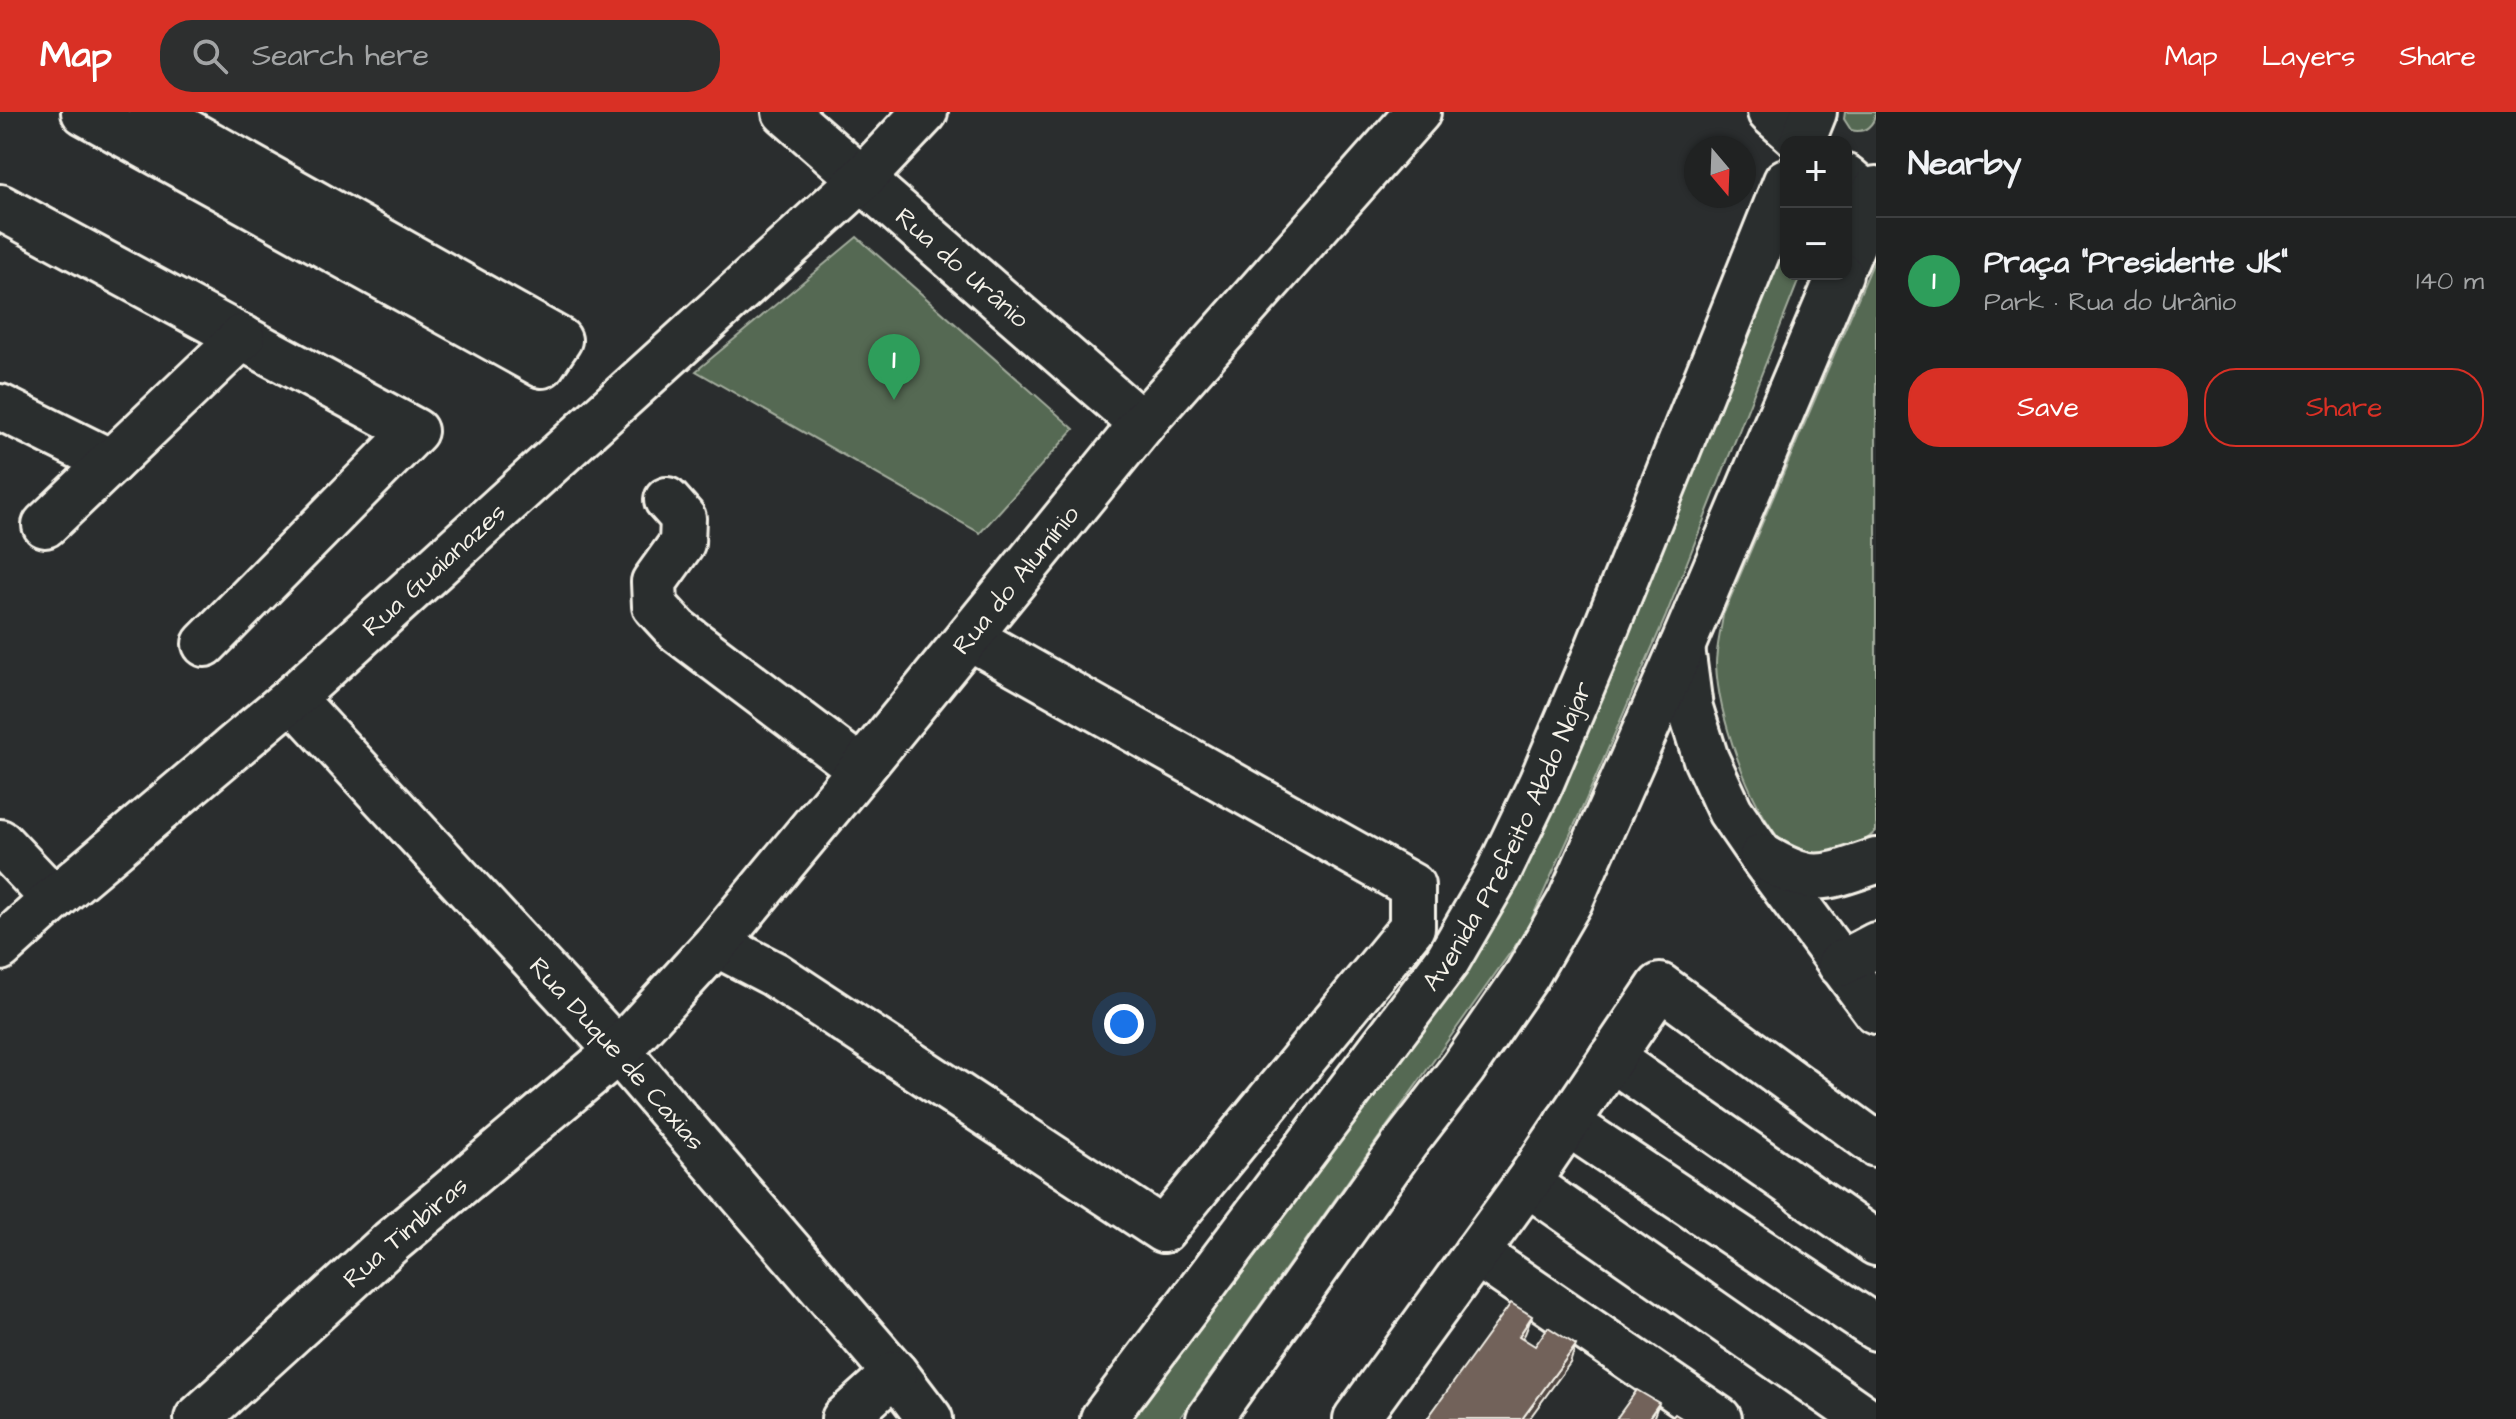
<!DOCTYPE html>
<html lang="en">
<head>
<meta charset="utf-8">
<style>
  :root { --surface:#202222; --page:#2d2f2f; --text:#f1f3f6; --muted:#a2a4a5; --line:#3d3f40; --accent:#d93025 }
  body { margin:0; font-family:"Architects Daughter",sans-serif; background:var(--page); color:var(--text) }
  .controls { position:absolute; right:24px; top:24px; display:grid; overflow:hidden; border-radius:16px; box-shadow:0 2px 6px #0004 }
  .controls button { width:72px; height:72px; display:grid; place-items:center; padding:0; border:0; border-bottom:2px solid var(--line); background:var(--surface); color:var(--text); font:40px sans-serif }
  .compass { position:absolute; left:1684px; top:24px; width:72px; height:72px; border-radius:50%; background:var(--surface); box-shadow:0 2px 6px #0004; rotate:161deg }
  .you { position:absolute; left:1124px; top:912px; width:28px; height:28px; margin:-20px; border:6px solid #fff; border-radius:50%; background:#1a73e8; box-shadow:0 0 0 12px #1a73e833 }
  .badge { display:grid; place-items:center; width:52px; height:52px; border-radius:50%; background:var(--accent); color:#fff; font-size:26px; font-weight:700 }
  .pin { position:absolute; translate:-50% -66px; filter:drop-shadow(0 2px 4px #0008) }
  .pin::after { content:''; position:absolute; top:42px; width:28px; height:24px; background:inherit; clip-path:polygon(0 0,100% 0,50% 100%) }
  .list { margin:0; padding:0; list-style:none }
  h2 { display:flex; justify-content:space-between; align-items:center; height:104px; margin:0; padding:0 32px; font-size:34px }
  h2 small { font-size:26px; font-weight:400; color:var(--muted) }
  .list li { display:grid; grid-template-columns:52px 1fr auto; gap:24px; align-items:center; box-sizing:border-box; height:128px; padding:0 32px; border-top:2px solid var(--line) }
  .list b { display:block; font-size:30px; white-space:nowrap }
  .list p { margin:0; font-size:26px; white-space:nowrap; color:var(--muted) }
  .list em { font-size:26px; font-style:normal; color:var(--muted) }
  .actions { display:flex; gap:16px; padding:24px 32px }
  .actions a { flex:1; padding:18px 0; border:2px solid var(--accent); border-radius:32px; text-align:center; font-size:28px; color:var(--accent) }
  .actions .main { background:var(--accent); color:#fff }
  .icon { flex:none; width:44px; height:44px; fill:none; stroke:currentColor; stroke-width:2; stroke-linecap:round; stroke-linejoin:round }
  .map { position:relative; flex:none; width:1876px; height:1307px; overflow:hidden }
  header { display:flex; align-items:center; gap:48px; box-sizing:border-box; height:112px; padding:0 40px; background:var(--accent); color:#fff }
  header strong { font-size:38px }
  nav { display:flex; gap:44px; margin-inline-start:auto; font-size:28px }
  .search { width:560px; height:72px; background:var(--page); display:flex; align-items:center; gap:20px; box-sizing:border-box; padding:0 28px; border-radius:32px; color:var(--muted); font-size:30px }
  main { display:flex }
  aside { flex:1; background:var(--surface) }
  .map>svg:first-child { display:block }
  .green { fill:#556953; stroke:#a4ad9e; stroke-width:2 }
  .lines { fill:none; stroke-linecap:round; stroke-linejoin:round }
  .minor-casing { stroke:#f4f1e8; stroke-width:50 }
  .major-casing { stroke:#f4f1e8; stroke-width:50 }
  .minor { stroke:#2a2d2e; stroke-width:44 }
  .major { stroke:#2a2d2e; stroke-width:44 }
  .shaded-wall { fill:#50453f; stroke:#f4f1e8; stroke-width:2 }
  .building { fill:#72625a; stroke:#f4f1e8; stroke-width:2 }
  .labels { text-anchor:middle; stroke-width:7; stroke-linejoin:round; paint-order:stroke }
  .street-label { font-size:26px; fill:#f4f1e8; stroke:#2a2d2e }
</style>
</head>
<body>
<header>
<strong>Map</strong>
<div class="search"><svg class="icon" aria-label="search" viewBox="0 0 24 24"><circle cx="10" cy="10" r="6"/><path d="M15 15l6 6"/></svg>Search here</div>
<nav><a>Map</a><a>Layers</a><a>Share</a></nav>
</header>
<main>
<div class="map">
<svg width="1876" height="1307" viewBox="0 0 1876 1307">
  <rect width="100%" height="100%" fill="#2a2d2e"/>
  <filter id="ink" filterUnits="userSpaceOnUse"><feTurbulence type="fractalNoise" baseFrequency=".0125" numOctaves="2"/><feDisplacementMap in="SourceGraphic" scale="16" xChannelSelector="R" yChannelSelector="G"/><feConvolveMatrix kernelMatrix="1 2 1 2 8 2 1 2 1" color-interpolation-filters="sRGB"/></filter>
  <g filter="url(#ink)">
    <g class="green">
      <path d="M 1845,0 L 1876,0 C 1874,13 1865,22 1851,18 L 1844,7 Z"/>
      <path d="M 1786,121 L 1786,162 L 1801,162 L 1665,506 L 1585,690 L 1527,817 L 1179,1307 L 1134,1307 L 1468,842 Z"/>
      <path d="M 857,125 L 1074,317 L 980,421 L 696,259 Z"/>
      <path d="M 1876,144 L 1876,719 C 1856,739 1825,751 1797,739 C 1792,736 1786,734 1782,730 C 1748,690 1718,604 1716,552 C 1716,537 1721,519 1723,503 Z"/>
    </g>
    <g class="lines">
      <g class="minor-casing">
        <g id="minor">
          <path d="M 84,0 L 542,253 L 559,228 L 152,0"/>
          <path id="s1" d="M 785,0 L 1142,312"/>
          <path d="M 1770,0 L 1804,30"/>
          <path d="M 1846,65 L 1872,87"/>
          <path d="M 0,95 L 415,319 L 205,532"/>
          <path d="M 0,295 L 111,350"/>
          <path d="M 667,388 L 683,406 L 682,431 L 654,470 L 655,494 L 677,518 L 861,657"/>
          <path d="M 45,413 L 242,225"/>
          <path d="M 1682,535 L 1690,596 L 1706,647 L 1730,699 L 1761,744 L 1876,899"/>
          <path id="s2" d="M 292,586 L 618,939 L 895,1261 L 930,1307"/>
          <path d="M 0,730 L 54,787"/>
          <path d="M 1762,744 C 1812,774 1823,767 1876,749"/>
          <path d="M 716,832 L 774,862 L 1163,1118 L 1412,815 L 1412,774 L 969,525"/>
          <path id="s3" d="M 0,836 L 54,787 L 292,586 L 861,68 L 925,0"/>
          <path d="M 1840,852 L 1876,833"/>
          <path d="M 1611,946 L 1876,1131"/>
          <path d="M 1567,1011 L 1876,1216"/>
          <path d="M 1527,1071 L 1866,1307"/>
          <path d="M 1476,1141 L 1719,1307"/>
          <path id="s4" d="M 197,1307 L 391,1130 L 618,939 L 716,832 L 861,657 L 1142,312 L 1418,0"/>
          <path d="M 844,1307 L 895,1261"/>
          <path d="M 1356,1307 L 1527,1071 L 1660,874 L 1876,1032"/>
        </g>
      </g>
      <g class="major-casing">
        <g id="major">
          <path d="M 1802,30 L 1814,0"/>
          <path d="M 1846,148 L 1876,77"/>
          <path id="s5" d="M 1103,1307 L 1447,849 L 1497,763 L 1541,671 L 1594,546 L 1786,69"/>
          <path d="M 1209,1307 L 1406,1030 L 1463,956 L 1527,863 L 1570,789 L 1682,535 L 1840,162"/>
        </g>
      </g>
      <use href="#minor" class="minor"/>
      <use href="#major" class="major"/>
    </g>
    <g class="shaded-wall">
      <path d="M 1532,1204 L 1525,1222 L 1512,1241 L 1519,1224 Z"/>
      <path d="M 1576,1233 L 1570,1251 L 1529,1307 L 1522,1307 Z"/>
      <path d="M 1659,1291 L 1653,1307 L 1648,1307 Z"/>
    </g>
    <g class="building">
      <path d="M 1511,1191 L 1532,1204 L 1519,1224 L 1535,1234 L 1548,1215 L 1576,1233 L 1522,1307 L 1427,1307 Z"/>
      <path d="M 1637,1278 L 1659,1291 L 1648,1307 L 1616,1307 Z"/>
      <path d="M 1675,1302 L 1683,1307 L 1671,1307 Z"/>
    </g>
  </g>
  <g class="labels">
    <g class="street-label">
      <text dy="9" stroke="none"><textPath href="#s1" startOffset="236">Rua do Urânio</textPath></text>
      <text dy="9" stroke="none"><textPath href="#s3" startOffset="576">Rua Guaianazes</textPath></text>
      <text dy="9" stroke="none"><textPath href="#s4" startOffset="1176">Rua do Alumínio</textPath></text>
      <text dy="9" stroke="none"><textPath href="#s5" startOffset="712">Avenida Prefeito Abdo Najar</textPath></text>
      <text dy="9" stroke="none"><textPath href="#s2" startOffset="482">Rua Duque de Caxias</textPath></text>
      <text dy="9" stroke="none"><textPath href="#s4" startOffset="280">Rua Timbiras</textPath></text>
    </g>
  </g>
</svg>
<div class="controls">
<button>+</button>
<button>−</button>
</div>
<svg class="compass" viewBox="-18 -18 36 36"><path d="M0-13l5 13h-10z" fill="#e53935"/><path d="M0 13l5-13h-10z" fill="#a2a4a5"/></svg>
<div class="you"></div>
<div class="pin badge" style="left:894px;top:288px;background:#2e9e5b">1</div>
</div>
<aside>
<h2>Nearby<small></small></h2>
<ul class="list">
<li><span class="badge" style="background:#2e9e5b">1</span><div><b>Praça &quot;Presidente JK&quot;</b><p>Park · Rua do Urânio</p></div><em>140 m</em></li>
</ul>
<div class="actions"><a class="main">Save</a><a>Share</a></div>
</aside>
</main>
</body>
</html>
